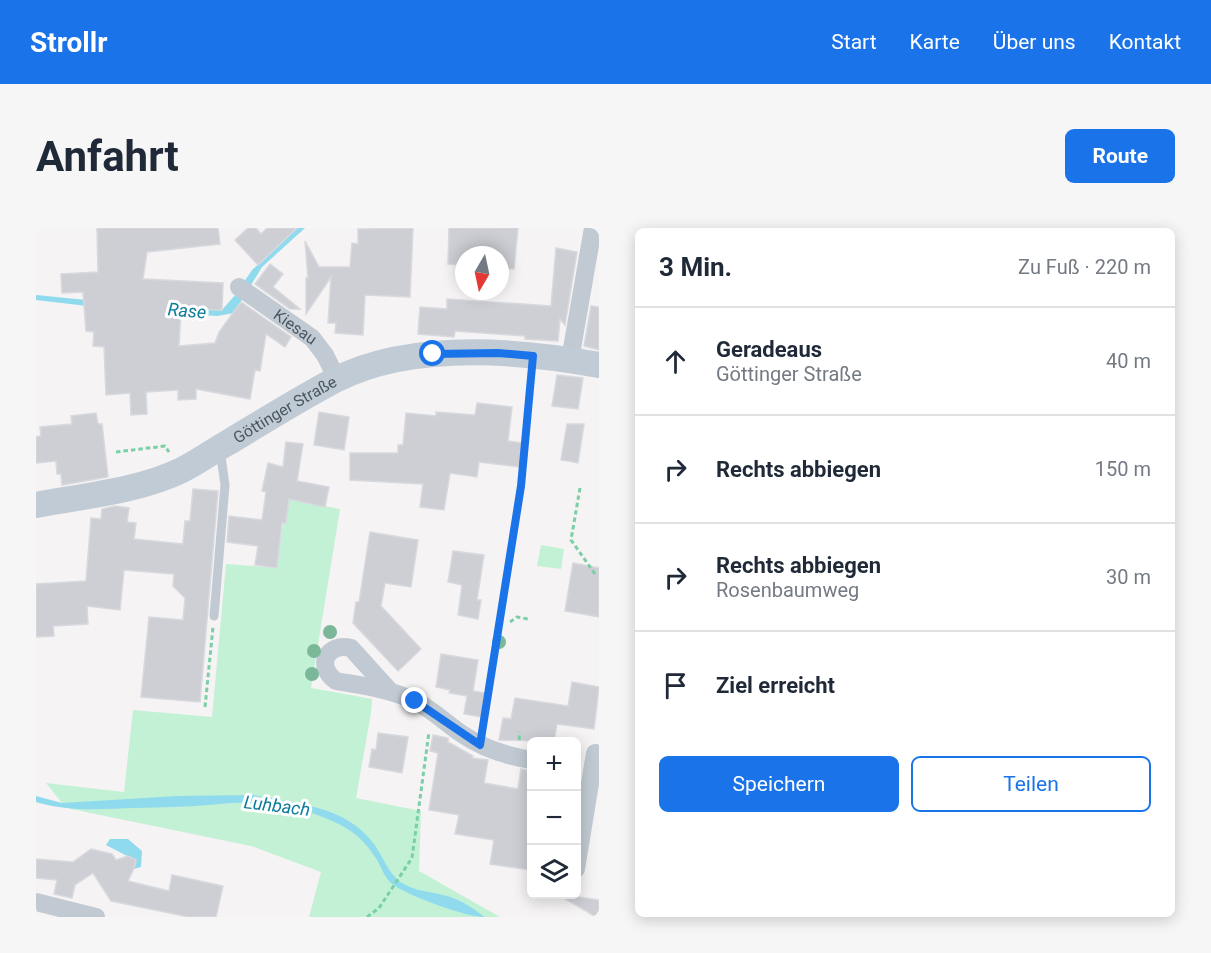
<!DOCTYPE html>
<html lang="de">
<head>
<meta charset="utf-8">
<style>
  :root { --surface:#fff; --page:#f6f6f7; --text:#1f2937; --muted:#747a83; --line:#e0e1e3; --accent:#1a73e8 }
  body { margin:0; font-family:Roboto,sans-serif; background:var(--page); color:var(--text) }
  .controls { position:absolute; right:18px; bottom:18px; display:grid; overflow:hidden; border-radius:9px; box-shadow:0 3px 15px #0003 }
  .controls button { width:54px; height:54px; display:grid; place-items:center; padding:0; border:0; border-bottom:2px solid var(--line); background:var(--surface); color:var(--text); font:30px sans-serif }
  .compass { position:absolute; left:419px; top:18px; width:54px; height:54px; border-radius:50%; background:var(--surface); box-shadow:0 3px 15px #0003; rotate:189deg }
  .stop { position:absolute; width:18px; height:18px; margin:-14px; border:4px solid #1a73e8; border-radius:50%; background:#fff }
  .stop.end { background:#1a73e8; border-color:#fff; box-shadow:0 2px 6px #0008 }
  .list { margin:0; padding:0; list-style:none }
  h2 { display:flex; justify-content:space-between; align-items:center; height:78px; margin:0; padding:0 24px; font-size:26px }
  h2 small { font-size:20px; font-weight:400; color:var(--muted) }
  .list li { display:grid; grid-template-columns:39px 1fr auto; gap:18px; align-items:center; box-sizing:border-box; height:108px; padding:0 24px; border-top:2px solid var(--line) }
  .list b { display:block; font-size:22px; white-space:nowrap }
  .list p { margin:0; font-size:20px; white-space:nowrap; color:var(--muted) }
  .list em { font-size:20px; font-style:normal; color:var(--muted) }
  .actions { display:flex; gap:12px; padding:18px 24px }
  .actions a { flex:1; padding:14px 0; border:2px solid var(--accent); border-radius:9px; text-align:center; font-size:21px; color:var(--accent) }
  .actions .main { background:var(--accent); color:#fff }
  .icon { flex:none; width:33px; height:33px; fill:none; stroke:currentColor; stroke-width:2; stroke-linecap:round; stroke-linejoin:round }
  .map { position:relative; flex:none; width:563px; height:689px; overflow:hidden; border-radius:9px }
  header { display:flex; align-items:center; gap:36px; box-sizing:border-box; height:84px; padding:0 30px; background:var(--accent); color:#fff }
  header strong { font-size:28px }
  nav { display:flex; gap:33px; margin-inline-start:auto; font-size:21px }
  .intro { display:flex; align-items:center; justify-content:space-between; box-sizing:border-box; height:144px; padding:0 36px }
  h1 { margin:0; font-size:42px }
  .button { padding:15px 27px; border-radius:9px; background:var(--accent); color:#fff; font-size:21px; font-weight:700 }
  main { display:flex; gap:36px; padding:0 36px }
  aside { flex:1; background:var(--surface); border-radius:9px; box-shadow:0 3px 15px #0003 }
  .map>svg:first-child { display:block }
  .green { fill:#c3f1d5 }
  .water { fill:#90daee }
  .building { fill:#cdcfd5; stroke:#d7d9de; stroke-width:1.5 }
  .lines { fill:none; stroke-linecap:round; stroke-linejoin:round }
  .path { stroke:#7ad0a6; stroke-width:3; stroke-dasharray:4.5 3; stroke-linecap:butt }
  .lane { stroke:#c1cad2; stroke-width:9 }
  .street { stroke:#c1cad2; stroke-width:18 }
  .secondary { stroke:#c1cbd6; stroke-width:26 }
  .tree { fill:#7bb799 }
  .route { stroke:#1a73e8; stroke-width:8 }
  .labels { text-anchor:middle; stroke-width:6; stroke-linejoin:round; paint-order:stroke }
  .street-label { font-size:16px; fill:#4a5661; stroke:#fff }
  .water-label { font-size:18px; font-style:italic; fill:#0c7c9b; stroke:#fff }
</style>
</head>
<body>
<header>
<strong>Strollr</strong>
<nav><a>Start</a><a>Karte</a><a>Über uns</a><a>Kontakt</a></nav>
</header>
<div class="intro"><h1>Anfahrt</h1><a class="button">Route</a></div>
<main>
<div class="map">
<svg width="563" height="689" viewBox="0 0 563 689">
  <rect width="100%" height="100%" fill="#f5f3f3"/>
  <g class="green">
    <path d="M 253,270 L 261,273 L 304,281 L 275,460 L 336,471 L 335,485 L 320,570 L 385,583 L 383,643 L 464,689 L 273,689 L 285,644 L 215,618 L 35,581 L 26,575 L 10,555 L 88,564 L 97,482 L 176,489 L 190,336 L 241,340 L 247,295 L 250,295 Z"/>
    <path d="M 505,317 L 528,321 L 525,341 L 501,338 Z"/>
  </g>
  <g class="water">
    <path d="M 261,0 L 269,0 L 226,39 L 198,85 L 181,88 L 60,79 L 0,72 L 0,67 L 141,81 L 186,82 L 200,66 L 216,42 Z"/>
    <path d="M 217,567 C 259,575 311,578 338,616 C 348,630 353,648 368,656 C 380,663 390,663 403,666 C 419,669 436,678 448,689 C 430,689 369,667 355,655 C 349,650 345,639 341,632 C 324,604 306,596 276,585 C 266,582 259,582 249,582 C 237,582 226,575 214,575 C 200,574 186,576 173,577 C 148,579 124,579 100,580 C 66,581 32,584 0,574 L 0,568 L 26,575 L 141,568 Z"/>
    <path d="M 74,611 L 92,611 L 106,623 L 105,639 L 98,641 L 99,635 L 93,629 L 70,617 Z"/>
  </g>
  <g class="building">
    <path d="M 61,0 L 182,0 L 184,16 L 111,24 L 107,51 L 187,55 L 186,82 L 145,81 L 143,118 L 179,115 L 183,104 L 205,74 L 255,109 L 249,119 L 230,106 L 224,143 L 219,142 L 214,171 L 160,161 L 160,171 L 142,172 L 142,162 L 110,164 L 111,186 L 95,187 L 94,165 L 70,167 L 68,119 L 57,118 L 58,104 L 50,103 L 47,64 L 26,65 L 25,46 L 62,44 Z"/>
    <path d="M 212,0 L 220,0 L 225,6 L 231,0 L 261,0 L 222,37 L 199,12 Z"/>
    <path d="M 377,0 L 374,69 L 329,67 L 327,107 L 299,105 L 300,95 L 292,95 L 295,49 L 270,86 L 270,50 L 272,50 L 269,13 L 283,39 L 314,39 L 316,15 L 322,16 L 322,1 Z"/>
    <path d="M 413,0 L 482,0 L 478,41 L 464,40 L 464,27 L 428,27 L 428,37 L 412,36 Z"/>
    <path d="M 520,20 L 541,24 L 529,97 L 524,91 L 522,113 L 489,111 L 489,108 L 419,103 L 418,109 L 382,106 L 384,79 L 411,81 L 411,71 L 515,78 Z"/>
    <path d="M 234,36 L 247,46 L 237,59 L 264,81 L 254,81 L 219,56 Z"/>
    <path d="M 555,78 L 563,79 L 563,122 L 548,118 Z"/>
    <path d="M 521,147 L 547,150 L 542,181 L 516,178 Z"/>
    <path d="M 441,175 L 476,179 L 472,213 L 486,215 L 484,239 L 443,234 L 441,249 L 414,245 L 408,282 L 384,279 L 387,256 L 314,252 L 314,225 L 362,225 L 362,217 L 367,217 L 370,185 L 400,188 L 400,184 L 439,187 Z"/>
    <path d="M 283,184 L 313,189 L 308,222 L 278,217 Z"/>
    <path d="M 60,185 L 62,196 L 66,196 L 72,249 L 26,257 L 25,246 L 21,246 L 20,233 L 0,235 L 0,209 L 5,208 L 4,199 L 36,196 L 35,188 Z"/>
    <path d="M 531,196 L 548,196 L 542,235 L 525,232 Z"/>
    <path d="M 250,214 L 267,216 L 261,253 L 293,259 L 289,279 L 253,271 L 250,295 L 246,295 L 241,340 L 219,337 L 222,318 L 191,314 L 193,288 L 226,292 L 230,264 L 226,263 L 232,235 L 247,239 Z"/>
    <path d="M 157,261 L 182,263 L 164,474 L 105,469 L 113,389 L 147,392 L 149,370 L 137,358 L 138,346 L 88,342 L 84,382 L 51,378 L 52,396 L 17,398 L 18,408 L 0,409 L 0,356 L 50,353 L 55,290 L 65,291 L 66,281 L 79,278 L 93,280 L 91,294 L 100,295 L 98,311 L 147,316 L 149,293 L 154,293 Z"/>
    <path d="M 334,304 L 382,312 L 375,359 L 349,355 L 345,378 L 385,421 L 362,443 L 317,395 L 320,374 L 323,374 Z"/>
    <path d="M 417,323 L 448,327 L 441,372 L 445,372 L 442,391 L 422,387 L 426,357 L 412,354 Z"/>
    <path d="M 537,335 L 563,340 L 563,389 L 529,383 Z"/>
    <path d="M 405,426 L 442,432 L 437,463 L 449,465 L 445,489 L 428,486 L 431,468 L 413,465 L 414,462 L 400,459 Z"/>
    <path d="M 536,454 L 563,459 L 558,501 L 521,496 L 518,513 L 463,512 L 467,490 L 475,491 L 479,470 L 532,478 Z"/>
    <path d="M 342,505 L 372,509 L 366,545 L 333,539 L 336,521 L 340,522 Z"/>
    <path d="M 397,507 L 412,510 L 412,514 L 437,528 L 436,530 L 452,532 L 448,555 L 482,561 L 485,541 L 495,543 L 495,642 L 454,636 L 458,612 L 419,606 L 423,587 L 393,582 L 402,525 L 394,523 Z"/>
    <path d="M 55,621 L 76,626 L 80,632 L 92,628 L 100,632 L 99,638 L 92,653 L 133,663 L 136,647 L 187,658 L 180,689 L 153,689 L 75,673 L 57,645 L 39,657 L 36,670 L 18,666 L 21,652 L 0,650 L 0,631 L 37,634 Z"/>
    <path d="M 521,666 L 563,672 L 563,689 L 560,689 Z"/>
  </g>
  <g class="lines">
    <g class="path">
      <path d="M 80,224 L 129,218 L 133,224"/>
      <path d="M 544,260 L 535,312 L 559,346"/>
      <path d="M 474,394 L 481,389 L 492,391"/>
      <path d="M 169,479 L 177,399"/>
      <path d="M 447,498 L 485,258 L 495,148"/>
      <path d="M 483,512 L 484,504"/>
      <path d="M 498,514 L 499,507"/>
      <path d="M 331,689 L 343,680 L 376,630 L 393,504"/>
    </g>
    <path class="lane" d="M 178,388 L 189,257 L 184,222"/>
    <g class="street">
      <path id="s1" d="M 203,59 L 276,110 L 289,127 L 301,151"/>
      <path d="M 534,132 L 557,0"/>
      <path d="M 353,462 L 315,420 C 291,414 279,438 300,453 C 328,458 355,461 381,474 C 398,483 411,496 426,506 C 448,521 470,528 496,532"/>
      <path d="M 540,641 L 559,525"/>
      <path d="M 0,674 L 60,689"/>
    </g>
    <path class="secondary" id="s2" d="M 0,277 C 47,268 103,263 146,242 C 162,234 177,223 193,214 C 228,193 263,171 299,152 C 376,113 481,122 563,137"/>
  </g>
  <g class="tree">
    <circle cx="294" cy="404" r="7"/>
    <circle cx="463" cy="414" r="7"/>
    <circle cx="278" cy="423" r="7"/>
    <circle cx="276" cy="446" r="7"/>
  </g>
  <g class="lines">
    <path class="route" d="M 379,473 L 444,517 L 485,258 L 497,128 L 462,125 L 397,126"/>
  </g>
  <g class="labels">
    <g class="street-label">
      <text dy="6" stroke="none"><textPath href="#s1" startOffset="69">Kiesau</textPath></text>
      <text dy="6" stroke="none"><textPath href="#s2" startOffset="270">Göttinger Straße</textPath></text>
    </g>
    <g class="water-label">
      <text transform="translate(151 83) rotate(5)" y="6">Rase</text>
      <text transform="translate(241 578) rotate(7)" y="6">Luhbach</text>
    </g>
  </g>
</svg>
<div class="controls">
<button>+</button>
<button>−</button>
<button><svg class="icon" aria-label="layers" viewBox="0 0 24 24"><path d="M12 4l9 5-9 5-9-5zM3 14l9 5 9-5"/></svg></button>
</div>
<svg class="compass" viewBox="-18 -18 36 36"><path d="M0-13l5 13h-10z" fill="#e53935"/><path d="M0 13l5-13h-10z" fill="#747a83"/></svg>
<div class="stop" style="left:397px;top:126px"></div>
<div class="stop end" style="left:379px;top:473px"></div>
</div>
<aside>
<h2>3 Min.<small>Zu Fuß · 220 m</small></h2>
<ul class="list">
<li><svg class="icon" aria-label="ahead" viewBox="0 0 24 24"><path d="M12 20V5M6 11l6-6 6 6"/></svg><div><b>Geradeaus</b><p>Göttinger Straße</p></div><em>40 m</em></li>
<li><svg class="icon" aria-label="right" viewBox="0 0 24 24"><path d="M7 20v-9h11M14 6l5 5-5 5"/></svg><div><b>Rechts abbiegen</b></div><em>150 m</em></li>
<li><svg class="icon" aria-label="right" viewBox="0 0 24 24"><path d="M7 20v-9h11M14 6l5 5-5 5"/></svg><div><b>Rechts abbiegen</b><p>Rosenbaumweg</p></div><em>30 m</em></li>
<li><svg class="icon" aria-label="arrive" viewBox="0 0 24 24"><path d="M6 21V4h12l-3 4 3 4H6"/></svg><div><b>Ziel erreicht</b></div></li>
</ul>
<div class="actions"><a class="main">Speichern</a><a>Teilen</a></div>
</aside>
</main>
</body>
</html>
